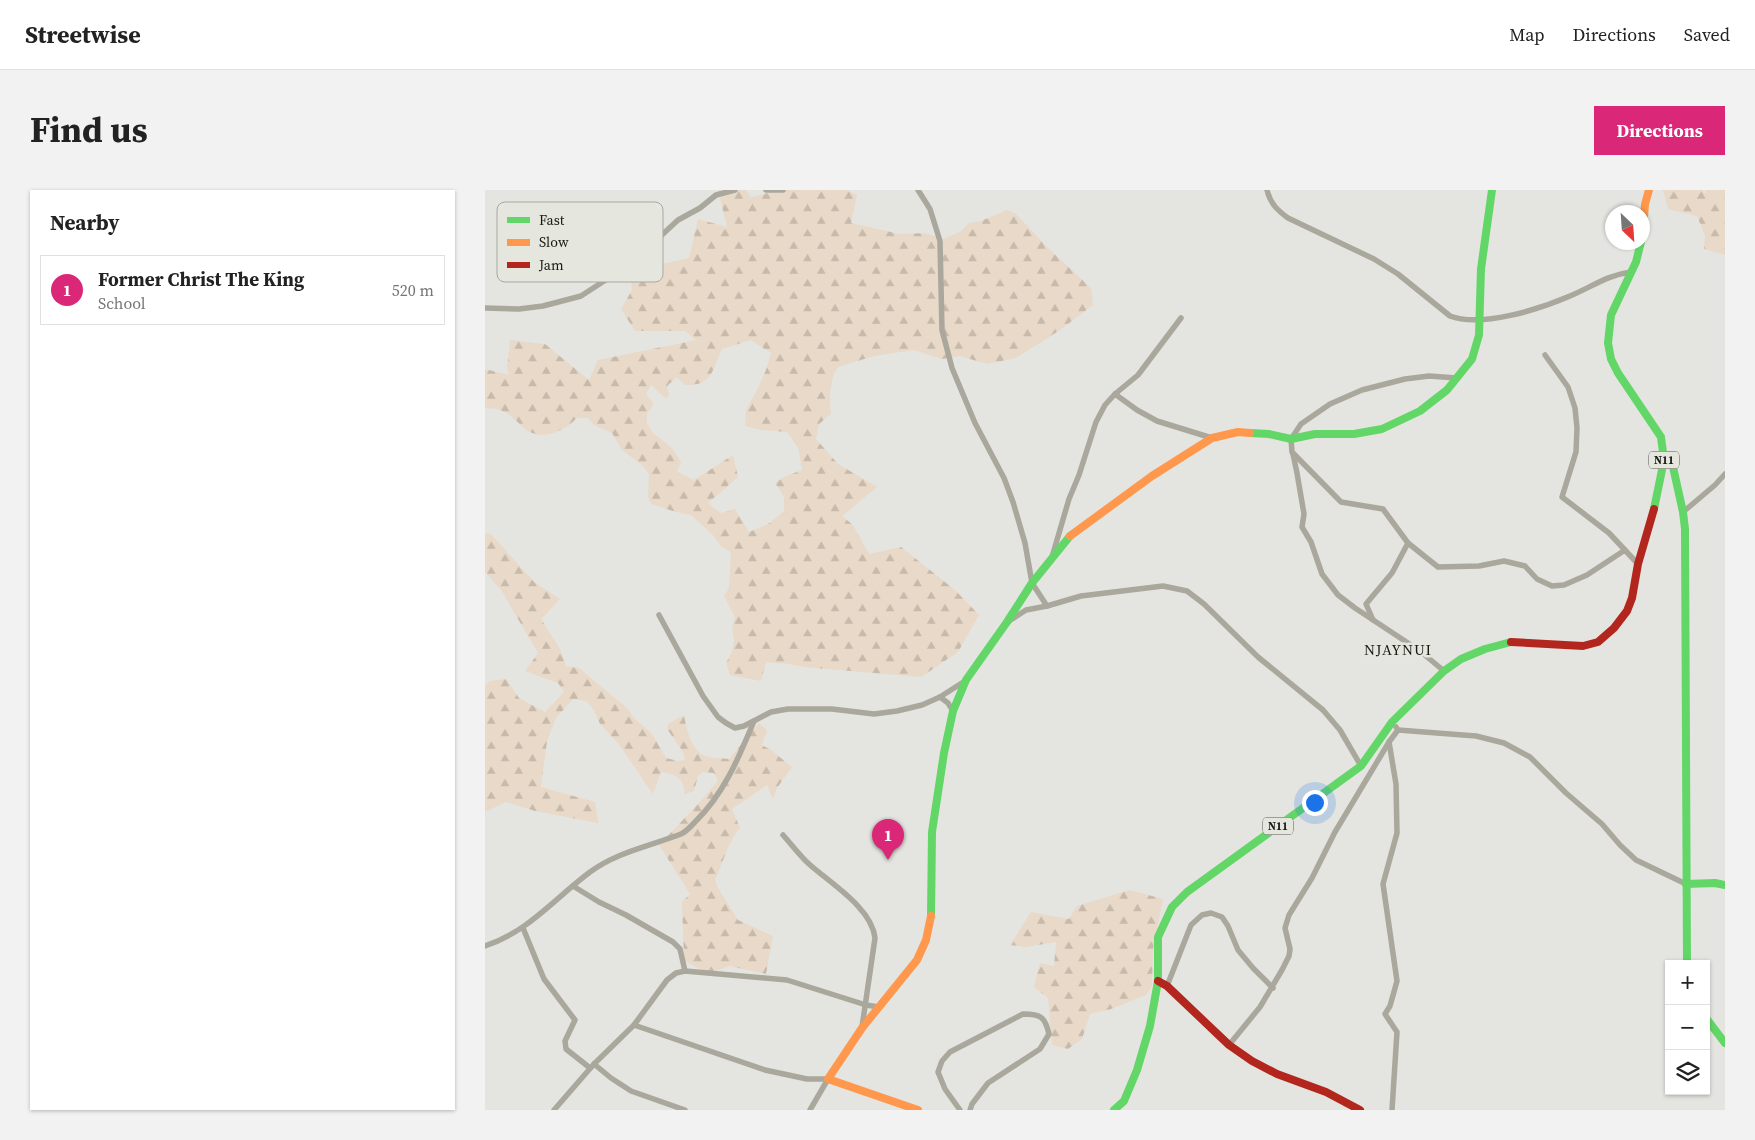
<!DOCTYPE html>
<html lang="en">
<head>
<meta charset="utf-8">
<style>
  :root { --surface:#fff; --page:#f2f2f2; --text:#222; --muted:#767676; --line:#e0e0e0; --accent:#db2777 }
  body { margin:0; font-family:"Source Serif 4",serif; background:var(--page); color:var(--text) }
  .controls { position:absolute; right:15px; bottom:15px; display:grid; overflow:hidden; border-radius:0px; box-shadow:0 1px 4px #0004 }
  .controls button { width:45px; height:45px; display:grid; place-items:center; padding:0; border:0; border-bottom:1px solid var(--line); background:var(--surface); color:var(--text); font:25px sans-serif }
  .compass { position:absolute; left:1120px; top:15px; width:45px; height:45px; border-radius:50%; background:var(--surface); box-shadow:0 1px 4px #0004; rotate:155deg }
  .you { position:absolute; left:829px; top:612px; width:18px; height:18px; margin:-12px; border:4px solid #fff; border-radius:50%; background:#1a73e8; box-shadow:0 0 0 8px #1a73e833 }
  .badge { display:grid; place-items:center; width:32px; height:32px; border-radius:50%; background:var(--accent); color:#fff; font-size:16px; font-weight:700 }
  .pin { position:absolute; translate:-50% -41px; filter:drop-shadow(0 1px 2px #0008) }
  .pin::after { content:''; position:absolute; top:26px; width:18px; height:15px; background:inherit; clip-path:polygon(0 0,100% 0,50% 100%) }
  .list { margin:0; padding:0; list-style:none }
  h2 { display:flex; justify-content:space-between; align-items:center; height:65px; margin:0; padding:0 20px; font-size:21px }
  h2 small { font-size:16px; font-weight:400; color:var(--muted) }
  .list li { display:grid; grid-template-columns:32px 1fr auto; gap:15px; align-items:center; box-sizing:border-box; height:70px; margin:0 10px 10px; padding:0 10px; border:1px solid var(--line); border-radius:0px }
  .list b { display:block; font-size:19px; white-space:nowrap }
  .list p { margin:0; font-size:16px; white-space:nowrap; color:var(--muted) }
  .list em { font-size:16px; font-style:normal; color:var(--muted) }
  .icon { flex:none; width:28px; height:28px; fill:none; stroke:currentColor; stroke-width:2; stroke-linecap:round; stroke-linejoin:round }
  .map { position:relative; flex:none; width:1240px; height:920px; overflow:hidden; border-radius:0px }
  header { display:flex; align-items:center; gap:30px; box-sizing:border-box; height:70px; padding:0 25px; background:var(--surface); border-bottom:1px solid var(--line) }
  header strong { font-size:24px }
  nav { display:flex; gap:28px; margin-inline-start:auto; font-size:18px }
  .intro { display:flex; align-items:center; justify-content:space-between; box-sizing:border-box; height:120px; padding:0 30px }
  h1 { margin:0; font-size:35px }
  .button { padding:12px 22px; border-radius:0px; background:var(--accent); color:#fff; font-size:18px; font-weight:700 }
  main { display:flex; gap:30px; padding:0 30px }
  aside { flex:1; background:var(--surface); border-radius:0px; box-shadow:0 1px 4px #0004 }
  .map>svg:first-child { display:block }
  .forest { fill:url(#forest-firs); fill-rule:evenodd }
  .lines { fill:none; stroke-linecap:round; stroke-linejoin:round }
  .street { stroke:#aaa79c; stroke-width:5.5 }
  .fast { stroke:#63d668; stroke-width:8 }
  .slow { stroke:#ff974d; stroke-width:8 }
  .jam { stroke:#b3261e; stroke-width:8 }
  .labels { text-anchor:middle; stroke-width:5; stroke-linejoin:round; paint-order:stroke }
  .shield { fill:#e5e7de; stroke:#555551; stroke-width:1 }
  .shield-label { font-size:11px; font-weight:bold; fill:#171714 }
  .quarter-label { font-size:15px; letter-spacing:1px; fill:#171714; stroke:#e5e7de }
  .key { fill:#e5e7de; stroke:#a7a9a1; stroke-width:1 }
  .key-label { font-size:14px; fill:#171714 }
</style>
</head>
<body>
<header>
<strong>Streetwise</strong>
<nav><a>Map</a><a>Directions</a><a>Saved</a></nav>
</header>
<div class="intro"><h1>Find us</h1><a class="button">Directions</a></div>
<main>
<aside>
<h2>Nearby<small></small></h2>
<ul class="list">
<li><span class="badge">1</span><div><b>Former Christ The King</b><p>School</p></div><em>520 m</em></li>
</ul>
</aside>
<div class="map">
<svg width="1240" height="920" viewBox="0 0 1240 920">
  <defs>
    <pattern id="forest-firs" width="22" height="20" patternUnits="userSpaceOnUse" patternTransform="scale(1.25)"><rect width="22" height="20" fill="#e9d9c8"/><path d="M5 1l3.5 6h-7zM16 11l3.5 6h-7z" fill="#c7baab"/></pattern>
  </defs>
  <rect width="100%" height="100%" fill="#e4e5e0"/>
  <g class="forest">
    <path d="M 233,0 L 261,0 L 266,7 L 296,0 L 361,0 L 372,5 L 366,33 L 415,44 L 440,43 L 458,49 L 475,42 L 484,33 L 496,31 L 522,20 L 530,23 L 562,57 L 606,98 L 608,115 L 575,140 L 531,168 L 502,174 L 475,166 L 457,169 L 429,160 L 389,166 L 353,177 C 344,192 344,206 346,224 L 334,234 L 331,249 L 353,274 L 392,297 L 357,326 L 368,335 L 384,364 L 416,357 L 470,400 L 494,425 L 473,462 L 436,487 L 319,477 L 303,474 L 281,472 L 276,491 L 245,485 L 241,473 L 247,462 L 249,450 L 247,438 L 250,427 L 239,406 L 244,398 L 246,362 L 236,356 L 227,344 L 206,325 L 191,322 L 166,314 L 163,307 L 164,284 L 158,276 L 137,260 L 127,243 L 109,235 L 103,228 L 92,228 C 79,241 58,252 40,239 C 32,232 26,224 15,220 C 11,218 5,219 0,218 L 0,179 L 24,185 L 22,178 L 25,150 L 60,154 L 104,190 L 113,170 L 211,150 L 200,141 L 150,141 L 136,119 L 147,100 L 145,81 L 204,68 L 213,29 L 242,37 ZM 266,150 L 286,163 L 281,180 L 273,198 L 261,220 L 260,236 L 276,240 L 302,242 L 313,257 L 317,280 L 299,287 L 290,293 L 299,307 L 299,321 L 283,334 L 264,342 L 250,319 L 236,323 L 223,313 L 253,287 L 248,265 L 209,290 L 192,282 L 196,272 L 187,258 L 167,242 L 162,233 L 162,223 L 169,214 L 161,204 L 166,195 L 180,208 L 184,206 L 182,196 L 192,187 L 200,195 C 228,196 227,180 237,159 Z"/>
    <path d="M 1178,0 L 1218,0 L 1220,4 L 1221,0 L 1240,0 L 1240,65 L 1219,59 L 1220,45 L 1212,26 L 1183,19 Z"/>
    <path d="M 0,343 L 6,344 L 49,392 L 75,409 L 56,429 L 75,459 L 81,476 L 94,478 L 142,518 L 150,529 L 167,544 L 181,568 L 193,571 L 200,570 L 198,562 L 182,539 L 183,534 L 199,525 C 202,540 206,563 224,567 C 230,569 237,568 244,569 L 274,533 L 282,540 L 277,555 L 286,560 L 307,577 L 292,598 L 288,609 L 282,595 L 247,619 L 255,638 C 243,651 238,673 230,690 L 233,698 L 253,730 L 288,746 L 281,784 L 244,776 L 223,784 L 199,770 L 197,712 L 205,704 L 174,655 L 213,614 L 233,591 L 229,583 L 218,582 L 213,586 L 209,601 L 200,604 C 198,587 192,585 176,582 L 168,604 L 133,553 L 115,534 L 110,522 L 102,511 L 88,509 L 71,528 L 62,551 L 56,597 L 110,612 L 113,633 L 50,621 L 21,612 L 0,622 L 0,496 L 4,491 L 21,489 L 34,508 L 60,522 L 79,502 L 73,493 L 40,481 L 53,463 L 16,400 L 0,382 Z"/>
    <path d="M 645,700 L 678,709 L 668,759 L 667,796 L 661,805 L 626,819 L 605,824 L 597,849 L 583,859 L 567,855 L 563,808 L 549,797 L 555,773 L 569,776 L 571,752 L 541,757 L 525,755 L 546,722 L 584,729 L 592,716 Z"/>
  </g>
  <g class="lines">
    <g class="street">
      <path d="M 281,0 L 298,0"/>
      <path d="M 433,0 L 445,19 L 455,51 L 457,140 L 467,178 L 490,233 L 519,288 L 528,312 L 540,353 L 547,393 L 562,416"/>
      <path d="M 782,0 C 785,13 792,20 803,28 L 889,69 L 913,84 L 965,126 C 996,138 1055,119 1085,106 C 1107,97 1122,85 1146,82"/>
      <path d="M 0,118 L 34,119 L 58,116 L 96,106 L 136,80 L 166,55 L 193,30 L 215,18 L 231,5 L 250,0"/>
      <path d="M 1060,165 L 1083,197 L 1090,218 L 1092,238 L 1091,262 L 1077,307 L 1124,343 L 1153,374"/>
      <path d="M 972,188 L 944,186 L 920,189 L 877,200 L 845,214 L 816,234 L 806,249 L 807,262 L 856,312 L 898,319 L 923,353 L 953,377 L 994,376 L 1019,371 L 1040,376 L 1052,389 L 1067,396 L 1079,395 L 1102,385 L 1140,360"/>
      <path d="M 630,204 L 652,220 L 672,231 L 727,248"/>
      <path d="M 808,264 L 812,283 L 819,324 L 817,337 L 826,352 L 837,384 L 853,405 L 870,418 L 935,461 L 959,481"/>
      <path d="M 1198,322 L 1230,295 L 1240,284"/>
      <path d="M 567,367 L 584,309 L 594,285 L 611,232 L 620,215 L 630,204 L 653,185 L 696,128"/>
      <path d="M 174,425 L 218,506 L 233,527 L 241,533 L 250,538 L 259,536 L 286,522 L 303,519 L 347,519 L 389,524 L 412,521 L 437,515 L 455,507 L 480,491"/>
      <path d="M 888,430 L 881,414 L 907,383 L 923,353"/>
      <path d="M 524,431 L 541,420 L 562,416 L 596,406 L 678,396 L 702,401 L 719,414 L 773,467 L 838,520 L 855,540 L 876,576"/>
      <path d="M 455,507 L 463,513 L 468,521"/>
      <path d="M 911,537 L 913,540 L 991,546 L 1019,553 L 1045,567 L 1081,603 L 1117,634 L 1135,655 L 1151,670 L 1201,694"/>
      <path d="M 904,552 L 911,594 L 912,643 L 898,694 L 912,791 L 905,816 L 900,824 L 912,842 L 907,920"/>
      <path d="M 298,645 C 307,655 315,666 324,674 C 345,693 387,718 390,748 L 377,837"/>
      <path d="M 88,696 L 114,712 L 141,725 L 188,752 L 195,759 L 200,781"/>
      <path d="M 38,738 L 59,789 L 90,830 L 80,851 L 81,859 L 105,878"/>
      <path d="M 0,756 C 43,742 70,708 105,682 C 132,662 165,656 196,644 C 201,642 206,636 210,632 C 239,604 254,567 269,531"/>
      <path d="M 682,796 L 706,735 L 717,725 L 726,723 L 737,727 L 743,736 L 753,760 L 768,778 L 788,798"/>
      <path d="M 149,835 L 280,880 L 322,889 L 343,889"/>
      <path d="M 744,855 L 775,817 L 797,780 L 804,766 L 805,759 L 800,738 L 804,725 L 827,688 L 850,642 L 904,552 L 913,540"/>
      <path d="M 109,874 L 126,888 L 146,901 L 200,920"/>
      <path d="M 69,920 L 109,874 L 149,835 L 182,790 L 191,783 L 200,781 L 302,790 L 381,815 L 394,817"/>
      <path d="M 325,920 L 343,889"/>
      <path d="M 475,920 L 460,899 L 453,882 L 457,871 L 465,862 L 538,824 C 556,824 560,827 564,844 L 555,859 L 503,893 L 487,914 L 485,920"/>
    </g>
    <g class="fast">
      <path d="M 1156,52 L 1151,72 L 1126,125 L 1123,153 L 1126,169 L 1133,183 L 1176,247 L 1179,270 L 1169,319"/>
      <path d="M 765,243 L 784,244 L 806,249 L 830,244 L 869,244 L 897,239 L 935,221 L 962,200 L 987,169 L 994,145 L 996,79 L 1007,0"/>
      <path d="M 1178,263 L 1188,277 L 1198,322 L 1200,339 L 1202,774"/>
      <path d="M 1201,694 L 1230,693 L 1240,695"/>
      <path d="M 446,726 L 447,642 L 459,563 L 468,521 L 481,490 L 522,432 L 547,393 L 585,346"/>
      <path d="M 1221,828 L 1240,853"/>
      <path d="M 629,920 L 639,911 L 652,880 L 665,836 L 673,791 L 673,747 L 687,717 L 702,702 L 876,576 L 907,532 L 959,481 L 976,469 L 1000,459 L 1026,452"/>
    </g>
    <g class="slow">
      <path d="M 1158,40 L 1160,14 L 1164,0"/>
      <path d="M 585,346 L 667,286 L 727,248 L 753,242 L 765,243"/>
      <path d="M 433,920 L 343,889 L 377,838 L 432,770 L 441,750 L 446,726"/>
    </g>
    <g class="jam">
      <path d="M 1026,452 L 1098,456 L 1113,452 L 1129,438 L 1142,421 L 1147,408 L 1153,374 L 1169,319"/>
      <path d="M 673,791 L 682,796 L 744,855 L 767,871 L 792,884 L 841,902 L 875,920"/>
    </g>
  </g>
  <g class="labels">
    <g class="shield">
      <rect x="1164" y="261.5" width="30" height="17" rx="4"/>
      <rect x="778" y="627.5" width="30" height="17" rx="4"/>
    </g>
    <g class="shield-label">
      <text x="1179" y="274">N11</text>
      <text x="793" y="640">N11</text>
    </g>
    <g class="quarter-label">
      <text x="913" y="465">NJAYNUI</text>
    </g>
  </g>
  <rect x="12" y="12" width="166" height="80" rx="8" class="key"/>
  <rect x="22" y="27" width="23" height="6" fill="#63d668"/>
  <rect x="22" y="49" width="23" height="7" fill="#ff974d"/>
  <rect x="22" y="72" width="23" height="6" fill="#b3261e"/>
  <g class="key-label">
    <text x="54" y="35">Fast</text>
    <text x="54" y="57">Slow</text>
    <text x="54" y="80">Jam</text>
  </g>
</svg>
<div class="controls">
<button>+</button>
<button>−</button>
<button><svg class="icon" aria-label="layers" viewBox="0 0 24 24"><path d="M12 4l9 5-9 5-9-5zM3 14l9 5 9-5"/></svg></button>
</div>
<svg class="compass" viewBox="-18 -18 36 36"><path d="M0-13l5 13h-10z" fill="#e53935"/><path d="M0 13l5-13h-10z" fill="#767676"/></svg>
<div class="you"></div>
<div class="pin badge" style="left:403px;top:670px">1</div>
</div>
</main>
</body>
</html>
